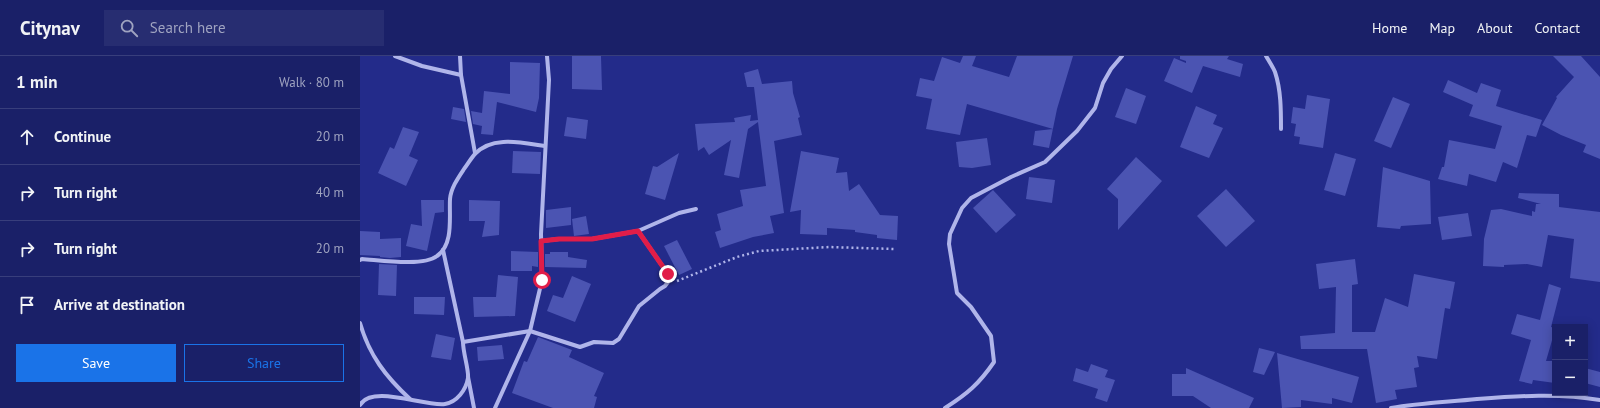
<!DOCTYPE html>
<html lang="en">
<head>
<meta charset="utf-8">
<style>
  :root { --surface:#1a2068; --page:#272d71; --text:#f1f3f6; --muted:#9fa3c0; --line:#383e7c; --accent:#1a73e8 }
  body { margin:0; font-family:"PT Sans",sans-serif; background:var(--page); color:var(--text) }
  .controls { position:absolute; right:12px; bottom:12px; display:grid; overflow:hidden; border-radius:0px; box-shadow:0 2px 10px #0003 }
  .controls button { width:36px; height:36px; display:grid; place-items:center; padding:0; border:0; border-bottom:1px solid var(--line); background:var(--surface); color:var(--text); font:20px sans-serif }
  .stop { position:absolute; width:12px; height:12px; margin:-9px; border:3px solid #e11d48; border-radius:50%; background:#fff }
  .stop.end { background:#e11d48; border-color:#fff; box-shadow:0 1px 4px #0008 }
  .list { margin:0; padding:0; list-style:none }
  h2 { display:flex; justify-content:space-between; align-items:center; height:52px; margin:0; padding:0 16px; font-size:17px }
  h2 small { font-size:13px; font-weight:400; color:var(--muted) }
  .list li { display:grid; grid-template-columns:26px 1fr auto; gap:12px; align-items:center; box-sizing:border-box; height:56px; padding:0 16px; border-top:1px solid var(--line) }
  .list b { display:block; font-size:15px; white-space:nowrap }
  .list em { font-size:13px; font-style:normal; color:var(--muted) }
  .actions { display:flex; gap:8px; padding:12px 16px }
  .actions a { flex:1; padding:9px 0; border:1px solid var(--accent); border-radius:0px; text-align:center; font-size:14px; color:var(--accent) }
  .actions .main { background:var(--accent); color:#fff }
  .icon { flex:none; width:22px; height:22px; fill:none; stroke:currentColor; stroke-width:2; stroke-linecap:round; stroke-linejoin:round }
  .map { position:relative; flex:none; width:1240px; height:352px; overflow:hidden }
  header { display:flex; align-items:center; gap:24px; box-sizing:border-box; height:56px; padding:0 20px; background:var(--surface); border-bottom:1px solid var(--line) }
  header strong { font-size:19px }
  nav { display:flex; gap:22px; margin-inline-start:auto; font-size:14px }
  .search { width:280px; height:36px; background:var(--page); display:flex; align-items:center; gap:10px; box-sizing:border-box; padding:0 14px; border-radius:0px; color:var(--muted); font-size:15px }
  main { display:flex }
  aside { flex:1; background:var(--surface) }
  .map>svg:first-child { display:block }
  .building { fill:#4b54b2 }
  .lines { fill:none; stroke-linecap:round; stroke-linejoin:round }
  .path { stroke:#b0b5ea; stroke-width:2.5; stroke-dasharray:2 3; stroke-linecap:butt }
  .minor { stroke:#b0b5ea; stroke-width:4 }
  .route { stroke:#e11d48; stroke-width:5 }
</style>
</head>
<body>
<header>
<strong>Citynav</strong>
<div class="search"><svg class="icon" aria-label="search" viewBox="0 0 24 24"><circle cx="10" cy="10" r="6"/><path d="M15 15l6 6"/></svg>Search here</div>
<nav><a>Home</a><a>Map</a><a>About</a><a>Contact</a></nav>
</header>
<main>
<aside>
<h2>1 min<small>Walk · 80 m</small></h2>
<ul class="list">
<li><svg class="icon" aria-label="ahead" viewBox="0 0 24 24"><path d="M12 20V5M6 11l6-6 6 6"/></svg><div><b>Continue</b></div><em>20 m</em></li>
<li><svg class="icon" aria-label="right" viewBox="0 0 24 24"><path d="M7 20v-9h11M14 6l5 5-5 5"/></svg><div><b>Turn right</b></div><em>40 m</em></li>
<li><svg class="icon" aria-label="right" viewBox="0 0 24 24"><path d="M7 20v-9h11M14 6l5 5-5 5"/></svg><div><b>Turn right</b></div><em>20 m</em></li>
<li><svg class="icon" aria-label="arrive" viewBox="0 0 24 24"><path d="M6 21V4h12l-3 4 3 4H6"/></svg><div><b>Arrive at destination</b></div></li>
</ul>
<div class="actions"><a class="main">Save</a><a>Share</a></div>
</aside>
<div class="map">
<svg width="1240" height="352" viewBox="0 0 1240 352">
  <rect width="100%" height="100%" fill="#232b8a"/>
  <g class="building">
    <path d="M 212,0 L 241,0 L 242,34 L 212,33 Z"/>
    <path d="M 603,0 L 616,0 L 612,10 L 649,21 L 657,0 L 713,0 L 697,53 L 689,92 L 673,89 L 675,75 L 693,73 L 607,48 L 600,79 L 566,73 L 572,43 L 556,40 L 560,22 L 574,25 L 582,1 L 600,7 Z"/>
    <path d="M 820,0 L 869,0 L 867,3 L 883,8 L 880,21 L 843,10 L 832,37 L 804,25 L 814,2 L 826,7 L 826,5 L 820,3 Z"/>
    <path d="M 1193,0 L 1221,0 L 1240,21 L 1240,103 L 1223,96 L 1226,89 L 1201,79 L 1182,69 L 1197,42 L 1196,41 L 1214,21 Z"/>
    <path d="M 150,6 L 180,7 L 179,42 L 176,56 L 137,46 L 133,79 L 121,78 L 122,70 L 113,68 L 111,55 L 122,57 L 124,35 L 150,38 Z"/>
    <path d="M 398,13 L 402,28 L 432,25 L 433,37 L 440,61 L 438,62 L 442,79 L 414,85 L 424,157 L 410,160 L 414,177 L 393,181 L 360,192 L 355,176 L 361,174 L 357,158 L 383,150 L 380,134 L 406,130 L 398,66 L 388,73 L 379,122 L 364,119 L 371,84 L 349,99 L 344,91 L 338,95 L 335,68 L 375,66 L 374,62 L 391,59 L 390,65 L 398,64 L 394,31 L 387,31 L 384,17 Z"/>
    <path d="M 1088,24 L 1117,37 L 1121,27 L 1141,34 L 1136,50 L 1182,64 L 1176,81 L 1167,79 L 1157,112 L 1143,106 L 1136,126 L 1109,118 L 1107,130 L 1078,123 L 1082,111 L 1084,111 L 1089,84 L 1135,93 L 1142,70 L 1109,60 L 1113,49 L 1083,36 Z"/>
    <path d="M 766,32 L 786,40 L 776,68 L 755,61 Z"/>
    <path d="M 947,39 L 970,43 L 963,92 L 939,88 L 940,81 L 934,80 L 936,68 L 931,67 L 933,51 L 945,53 Z"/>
    <path d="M 1033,41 L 1050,48 L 1031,92 L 1014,85 Z"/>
    <path d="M 836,50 L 857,59 L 853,68 L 863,72 L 849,102 L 820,91 Z"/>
    <path d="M 93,51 L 104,53 L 106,66 L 91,63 Z"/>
    <path d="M 207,61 L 228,64 L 226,83 L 204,80 Z"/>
    <path d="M 43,71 L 59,76 L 49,100 L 58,104 L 46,130 L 18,117 L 30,91 L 34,93 Z"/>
    <path d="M 627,82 L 631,109 L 612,112 L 599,111 L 596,86 Z"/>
    <path d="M 153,95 L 181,96 L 180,118 L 152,117 Z"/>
    <path d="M 441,95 L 479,102 L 476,117 L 487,116 L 489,135 L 499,128 L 520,159 L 538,160 L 537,184 L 517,182 L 517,179 L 495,176 L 495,174 L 467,172 L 467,179 L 440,178 L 441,154 L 430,156 Z"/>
    <path d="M 319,97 L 305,144 L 285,138 L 293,110 L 297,111 Z"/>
    <path d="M 975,97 L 996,103 L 985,140 L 964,134 Z"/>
    <path d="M 776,101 L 802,125 L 758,174 L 758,143 L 747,133 Z"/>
    <path d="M 1023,111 L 1070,125 L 1071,168 L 1041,170 L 1040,173 L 1017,171 Z"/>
    <path d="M 669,121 L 695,124 L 692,147 L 666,143 Z"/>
    <path d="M 866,133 L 895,165 L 866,191 L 837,160 Z"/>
    <path d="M 633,134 L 656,159 L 636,177 L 613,152 Z"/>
    <path d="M 1159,137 L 1199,138 L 1199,151 L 1240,156 L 1240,226 L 1210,222 L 1214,183 L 1188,179 L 1182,211 L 1167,208 L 1144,209 L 1144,211 L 1123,210 L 1124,183 L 1131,154 L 1141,153 L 1172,160 L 1172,155 L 1175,156 L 1176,148 L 1181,148 L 1158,142 Z"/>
    <path d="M 61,144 L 84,144 L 84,156 L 75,157 L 67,195 L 46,190 L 51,168 L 62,170 Z"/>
    <path d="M 109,144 L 140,145 L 139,179 L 122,181 L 125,165 L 109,165 Z"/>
    <path d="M 211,151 L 211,169 L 186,172 L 186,154 Z"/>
    <path d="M 1108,157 L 1112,180 L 1082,184 L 1078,161 Z"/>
    <path d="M 226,160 L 229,178 L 214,180 L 212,163 Z"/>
    <path d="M 0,175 L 20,176 L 20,183 L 41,182 L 41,201 L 30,202 L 20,201 L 20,200 L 0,199 Z"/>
    <path d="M 317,184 L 332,213 L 319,219 L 304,190 Z"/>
    <path d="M 151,195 L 178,196 L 178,211 L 172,210 L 172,215 L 151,215 Z"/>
    <path d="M 190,196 L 208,196 L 208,201 L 227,204 L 226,212 L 185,211 L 185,198 L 190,198 Z"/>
    <path d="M 995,203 L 998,228 L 992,229 L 992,276 L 1015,276 L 1025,242 L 1048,251 L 1054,218 L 1095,226 L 1090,253 L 1085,252 L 1077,303 L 1057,300 L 1059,311 L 1054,312 L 1057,331 L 1035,334 L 1037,343 L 1016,347 L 1007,293 L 941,293 L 940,280 L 975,277 L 976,231 L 959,233 L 956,208 Z"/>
    <path d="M 19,208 L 37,209 L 36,240 L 18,239 Z"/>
    <path d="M 138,219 L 158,221 L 155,260 L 114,261 L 113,241 L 136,241 Z"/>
    <path d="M 212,220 L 231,228 L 215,266 L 187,255 L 193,239 L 203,242 Z"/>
    <path d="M 1189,228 L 1201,232 L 1191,271 L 1195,272 L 1195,274 L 1186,305 L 1195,305 L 1195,327 L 1173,324 L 1172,328 L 1159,325 L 1171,284 L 1151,278 L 1157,258 L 1180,264 Z"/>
    <path d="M 54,241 L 85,241 L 84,259 L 54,258 Z"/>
    <path d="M 76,278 L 95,282 L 91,304 L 71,301 Z"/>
    <path d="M 178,281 L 212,294 L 209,301 L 244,317 L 234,340 L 237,341 L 234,352 L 193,352 L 152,337 L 164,305 L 167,306 Z"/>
    <path d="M 142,289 L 144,303 L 118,305 L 117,291 Z"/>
    <path d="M 899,292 L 915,296 L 904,319 L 893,316 Z"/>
    <path d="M 917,297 L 999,321 L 992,347 L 972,342 L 972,348 L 941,344 L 941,351 L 922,352 Z"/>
    <path d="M 731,308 L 748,314 L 745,321 L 755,324 L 747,346 L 735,342 L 738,333 L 713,325 L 716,312 L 728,316 Z"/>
    <path d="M 826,312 L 894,342 L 889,352 L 851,352 L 833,340 L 812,340 L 812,318 L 826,318 Z"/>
    <path d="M 1225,312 L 1240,316 L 1240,331 L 1225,327 Z"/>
  </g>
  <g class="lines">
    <path class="path" d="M 317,225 L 377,201 L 399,195 L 469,191 L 535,193"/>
    <g class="minor">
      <path d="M 35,0 L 62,10 L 101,19"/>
      <path d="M 100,0 L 101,19 L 115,97"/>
      <path d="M 906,0 C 909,5 913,11 915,16 C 921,34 921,54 921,73"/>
      <path d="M 181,185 L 199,183 L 232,183 L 278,175 L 319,157 L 336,153"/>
      <path d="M 83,194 L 103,286"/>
      <path d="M 0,204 L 2,203 C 19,204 63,211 77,200 C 94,188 89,161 90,143 C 91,132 98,122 104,113 C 108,108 111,102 115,98 C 132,79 163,87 185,90"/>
      <path d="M 0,267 C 9,299 26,321 50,343"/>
      <path d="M 108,321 L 114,352"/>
      <path d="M 0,349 C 12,328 65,351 85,348 C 97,346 106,334 108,322 C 109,314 103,297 103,286 L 170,275 L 220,291 L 234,286 L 253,287 L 259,283 L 279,250 L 300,233 L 305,230 L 308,226 L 308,218 L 278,175"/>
      <path d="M 135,352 L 170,275 L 182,224 L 181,178 L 189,24 L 187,0"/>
      <path d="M 585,352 C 607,338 619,328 634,306 L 631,280 L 611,251 L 597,237 L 589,188 L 590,178 L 602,152 L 611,142 L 651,121 L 685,106 L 717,75 L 735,52 L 743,27 L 751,13 L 762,0"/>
      <path d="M 1031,352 C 1060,347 1088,346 1117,343 C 1158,340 1199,337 1240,344"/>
    </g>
  </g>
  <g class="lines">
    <path class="route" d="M 182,224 L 181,185 L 199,183 L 232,183 L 278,175 L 308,218"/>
  </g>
</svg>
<div class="controls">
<button>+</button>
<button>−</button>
</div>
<div class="stop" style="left:182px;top:224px"></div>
<div class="stop end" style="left:308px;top:218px"></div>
</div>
</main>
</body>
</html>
